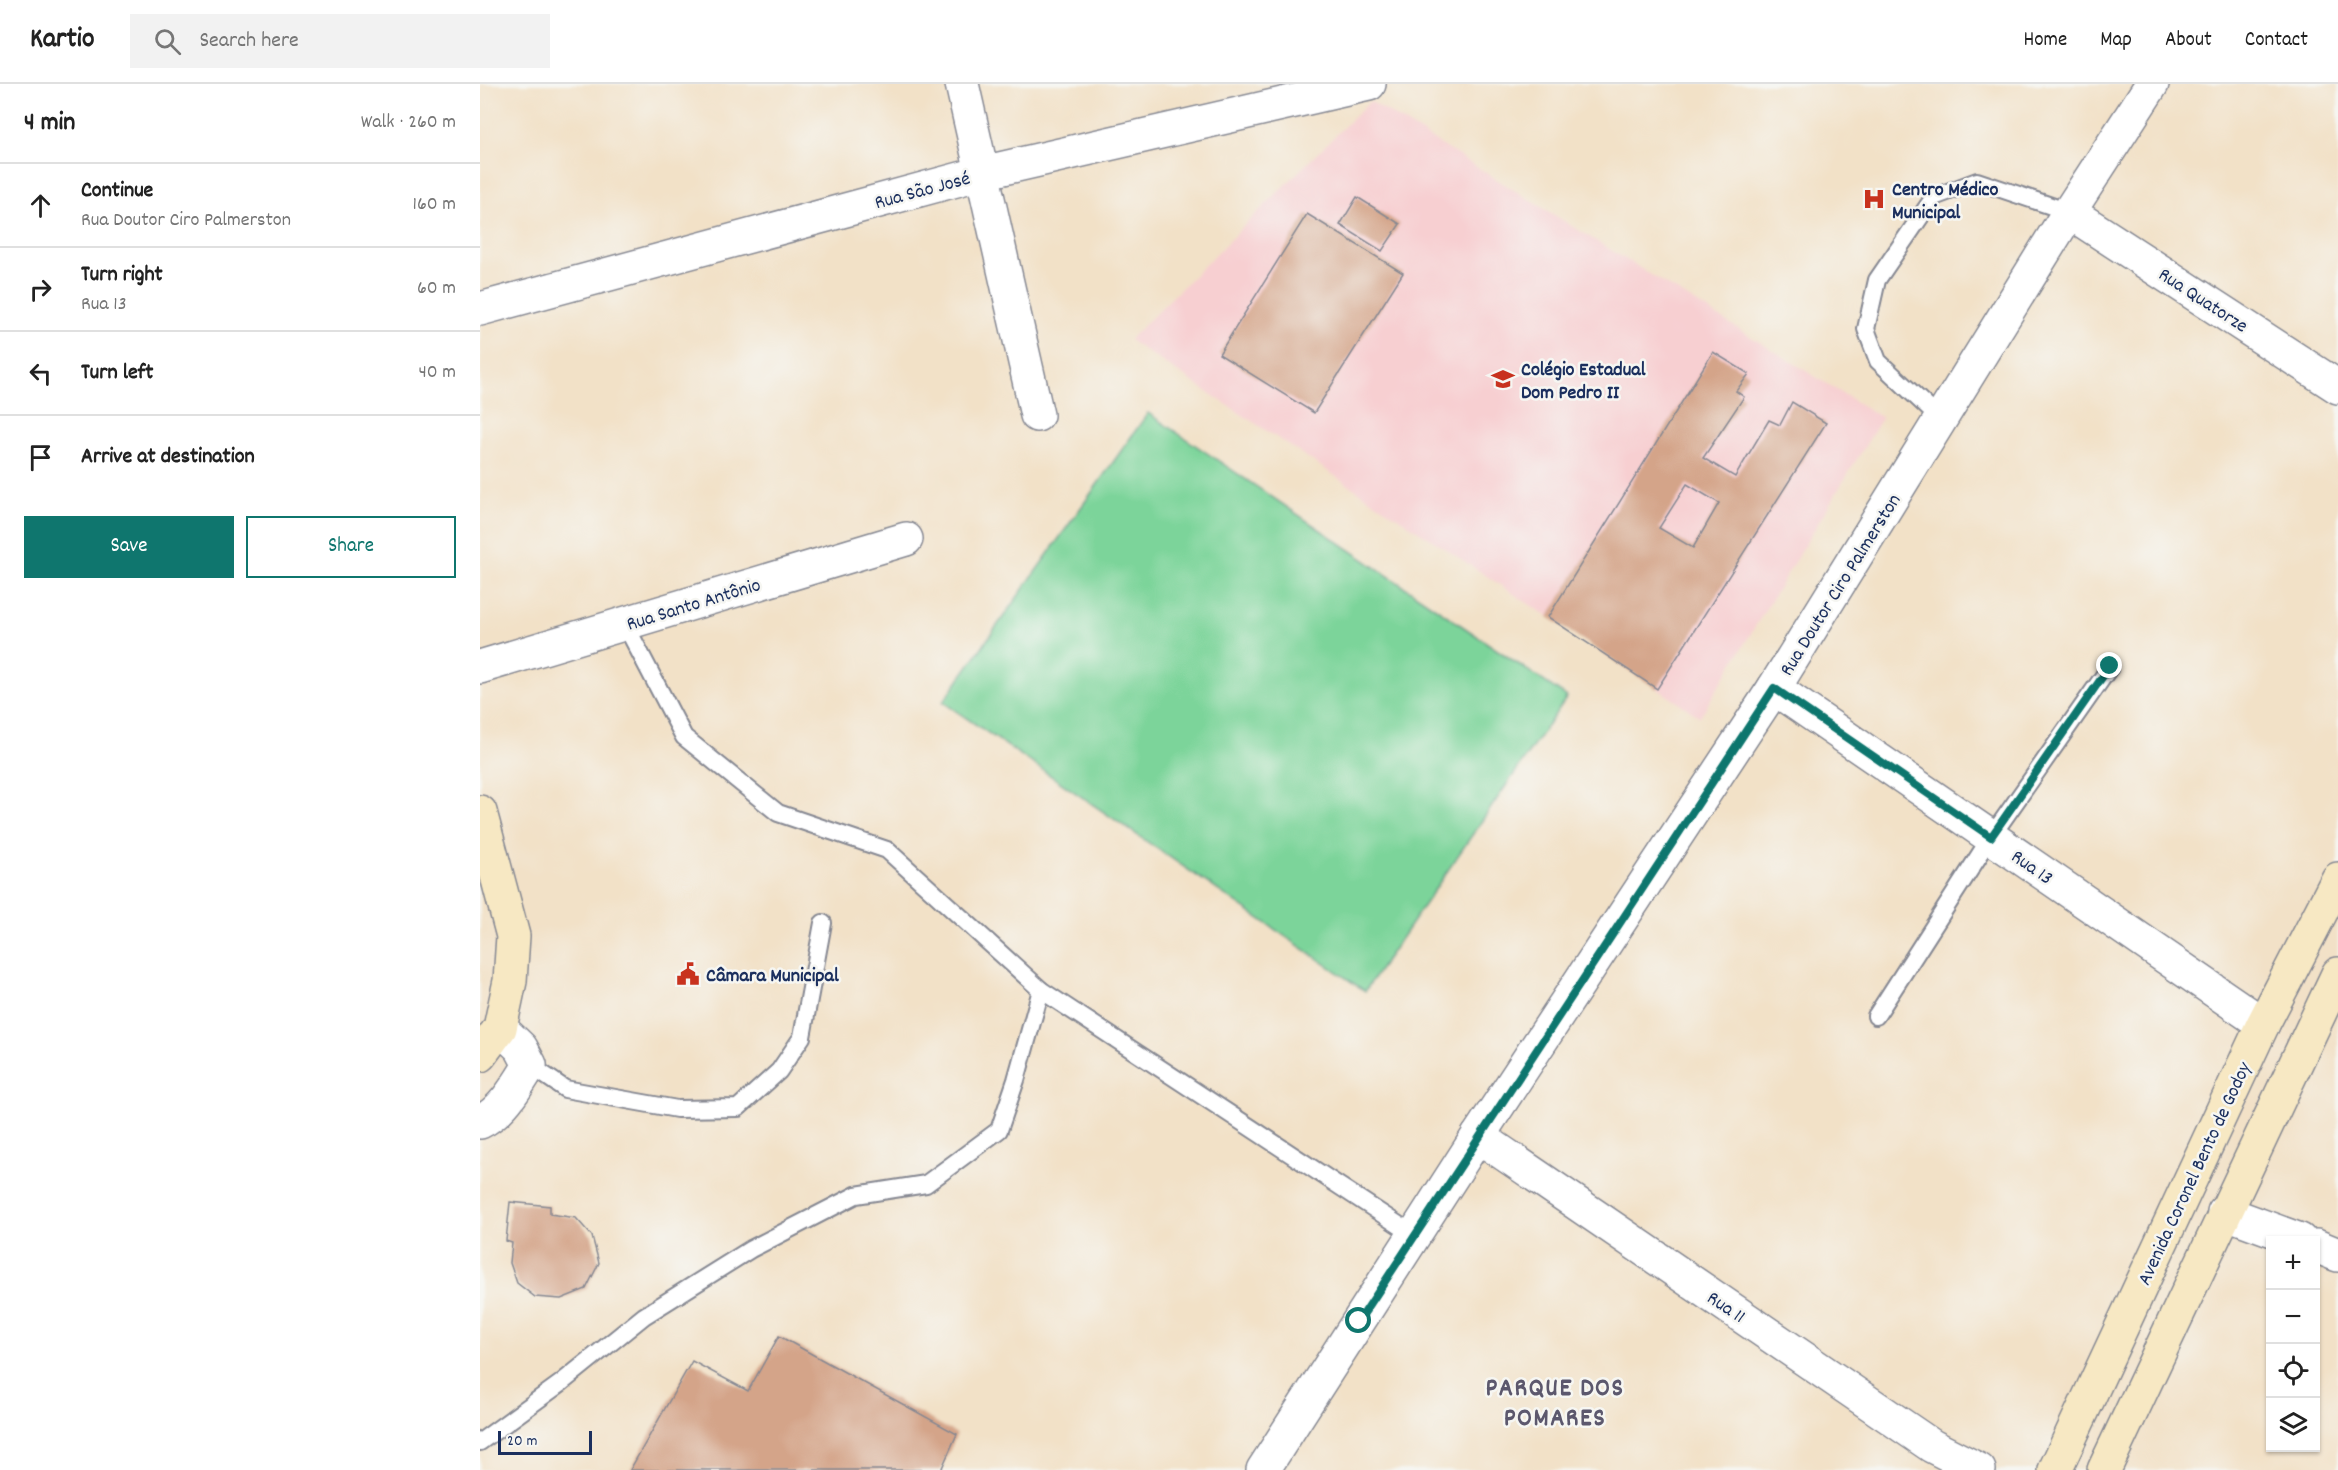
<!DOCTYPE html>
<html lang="en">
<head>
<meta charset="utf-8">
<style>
  :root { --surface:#fff; --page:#f2f2f2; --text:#222; --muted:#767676; --line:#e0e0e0; --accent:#0f766e }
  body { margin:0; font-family:Dekko,sans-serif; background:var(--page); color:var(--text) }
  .controls { position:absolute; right:18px; bottom:18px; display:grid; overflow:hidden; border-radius:0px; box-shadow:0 2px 4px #0004 }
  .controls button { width:54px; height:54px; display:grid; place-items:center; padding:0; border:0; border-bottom:2px solid var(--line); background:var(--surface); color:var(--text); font:30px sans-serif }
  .scale { position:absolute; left:18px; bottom:15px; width:94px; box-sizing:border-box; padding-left:6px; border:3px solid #1b2f5e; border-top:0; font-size:16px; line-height:21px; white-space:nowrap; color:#1b2f5e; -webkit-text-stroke:4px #f6f6f2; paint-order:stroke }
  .stop { position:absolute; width:18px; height:18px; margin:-14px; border:4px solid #0f766e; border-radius:50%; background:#fff }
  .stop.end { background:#0f766e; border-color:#fff; box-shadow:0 2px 6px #0008 }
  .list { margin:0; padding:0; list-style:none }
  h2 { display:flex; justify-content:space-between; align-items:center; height:78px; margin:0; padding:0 24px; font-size:26px }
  h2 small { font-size:20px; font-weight:400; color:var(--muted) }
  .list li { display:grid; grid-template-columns:39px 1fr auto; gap:18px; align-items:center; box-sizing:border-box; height:84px; padding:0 24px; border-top:2px solid var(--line) }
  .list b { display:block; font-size:22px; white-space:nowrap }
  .list p { margin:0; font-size:20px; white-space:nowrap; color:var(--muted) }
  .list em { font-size:20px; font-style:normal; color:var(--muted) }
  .actions { display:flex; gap:12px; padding:18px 24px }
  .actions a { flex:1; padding:14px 0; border:2px solid var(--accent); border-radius:0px; text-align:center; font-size:21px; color:var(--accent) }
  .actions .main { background:var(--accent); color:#fff }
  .icon { flex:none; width:33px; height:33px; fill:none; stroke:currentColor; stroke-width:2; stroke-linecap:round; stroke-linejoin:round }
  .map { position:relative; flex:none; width:1858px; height:1386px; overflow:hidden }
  header { display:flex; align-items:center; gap:36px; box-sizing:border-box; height:84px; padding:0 30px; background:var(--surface); border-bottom:2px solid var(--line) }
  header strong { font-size:28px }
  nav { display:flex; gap:33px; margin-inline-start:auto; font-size:21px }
  .search { width:420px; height:54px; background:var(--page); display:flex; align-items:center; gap:15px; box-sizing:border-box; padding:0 21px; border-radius:0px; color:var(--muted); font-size:22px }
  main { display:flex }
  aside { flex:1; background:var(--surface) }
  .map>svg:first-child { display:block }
  .built { fill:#f7cfd1 }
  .green { fill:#7bd49a; stroke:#4b827c; stroke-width:1.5 }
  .building { fill:#d4a489; fill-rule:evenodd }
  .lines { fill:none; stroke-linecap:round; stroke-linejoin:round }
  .lane-casing { stroke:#868892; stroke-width:20 }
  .street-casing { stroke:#868892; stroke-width:36 }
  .secondary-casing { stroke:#868892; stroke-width:36 }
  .lane { stroke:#fff; stroke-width:16 }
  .street { stroke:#fff; stroke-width:33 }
  .secondary { stroke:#f7e8c3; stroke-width:33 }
  .route { stroke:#0f766e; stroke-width:8 }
  .labels { text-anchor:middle; stroke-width:5; stroke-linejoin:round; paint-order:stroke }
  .poi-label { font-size:20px; font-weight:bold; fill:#1b2f5e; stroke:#f6f6f2; text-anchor:start }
  .street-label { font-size:20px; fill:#1b2f5e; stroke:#f6f6f2 }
  .district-label { font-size:26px; font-weight:bold; letter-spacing:1.5px; fill:#5c586d; stroke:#f6f6f2 }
</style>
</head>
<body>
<header>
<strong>Kartio</strong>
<div class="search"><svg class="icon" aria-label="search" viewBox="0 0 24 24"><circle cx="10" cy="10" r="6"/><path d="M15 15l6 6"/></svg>Search here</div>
<nav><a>Home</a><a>Map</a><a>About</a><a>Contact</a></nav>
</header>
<main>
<aside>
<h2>4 min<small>Walk · 260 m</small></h2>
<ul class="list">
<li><svg class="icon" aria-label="ahead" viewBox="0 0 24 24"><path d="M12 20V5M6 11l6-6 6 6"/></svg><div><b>Continue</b><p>Rua Doutor Ciro Palmerston</p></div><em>160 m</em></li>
<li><svg class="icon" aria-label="right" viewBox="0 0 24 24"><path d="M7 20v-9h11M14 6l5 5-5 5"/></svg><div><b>Turn right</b><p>Rua 13</p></div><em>60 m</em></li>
<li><svg class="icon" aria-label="left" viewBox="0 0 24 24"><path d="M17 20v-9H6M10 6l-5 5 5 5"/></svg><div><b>Turn left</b></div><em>40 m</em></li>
<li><svg class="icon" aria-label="arrive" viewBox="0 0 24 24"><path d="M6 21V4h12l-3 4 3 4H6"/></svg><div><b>Arrive at destination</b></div></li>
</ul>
<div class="actions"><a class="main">Save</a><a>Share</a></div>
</aside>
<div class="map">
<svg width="1858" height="1386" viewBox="0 0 1858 1386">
  <rect width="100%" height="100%" fill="#f6f6f2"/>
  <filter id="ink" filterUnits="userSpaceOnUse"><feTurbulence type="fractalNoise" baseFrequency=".0167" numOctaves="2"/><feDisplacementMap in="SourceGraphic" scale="12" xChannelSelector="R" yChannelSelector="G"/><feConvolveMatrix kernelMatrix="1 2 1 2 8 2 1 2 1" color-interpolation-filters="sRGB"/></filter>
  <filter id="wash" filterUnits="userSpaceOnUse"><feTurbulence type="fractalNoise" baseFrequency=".008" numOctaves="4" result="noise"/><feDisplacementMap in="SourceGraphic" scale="24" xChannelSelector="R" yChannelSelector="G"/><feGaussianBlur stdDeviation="1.35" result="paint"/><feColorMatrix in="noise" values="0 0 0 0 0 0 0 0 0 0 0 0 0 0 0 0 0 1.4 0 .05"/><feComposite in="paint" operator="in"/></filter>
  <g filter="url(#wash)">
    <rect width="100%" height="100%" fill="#f2e1c7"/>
    <path class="built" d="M 890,17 L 1402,334 L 1220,633 L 649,256 Z"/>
    <path class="green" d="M 668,329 L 1087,613 L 885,907 L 463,618 Z"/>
    <g id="blocks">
      <g class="building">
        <path d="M 877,113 L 920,140 L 902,167 L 860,141 Z"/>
        <path d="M 827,130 L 923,189 L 834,329 L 739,270 Z"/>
        <path d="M 1233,268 L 1269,290 L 1256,307 L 1264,313 L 1223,374 L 1255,393 L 1289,336 L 1300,341 L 1312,318 L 1346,339 L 1177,605 L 1068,533 ZM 1207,400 L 1239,419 L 1213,464 L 1179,444 Z"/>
        <path d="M 30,1118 L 70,1122 L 70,1130 L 96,1134 L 112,1152 L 119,1179 L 106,1205 L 81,1215 L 55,1213 L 37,1199 L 30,1179 L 32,1159 L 26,1157 Z"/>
        <path d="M 299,1252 L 477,1350 L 461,1386 L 150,1386 L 212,1277 L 268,1307 Z"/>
      </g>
    </g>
  </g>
  <g filter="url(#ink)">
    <use href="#blocks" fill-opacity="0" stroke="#868892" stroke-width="1.5"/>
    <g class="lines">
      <g class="lane-casing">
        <g id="lane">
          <path d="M 1461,336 L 1398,277 L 1386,245 L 1397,196 L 1454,113 L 1497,97 L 1589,128"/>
          <path d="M 145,540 L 204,653 L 298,729 L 407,766 L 561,906 L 934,1151"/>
          <path d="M 1396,932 L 1511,753 L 1630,583"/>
          <path d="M 50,981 L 85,1005 L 197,1025 L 258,1024 L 299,987 L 322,953 L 343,839"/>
          <path d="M 0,1358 L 81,1299 L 164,1232 L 271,1165 L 376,1111 L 446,1100 L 519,1046 L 536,996 L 561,906"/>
        </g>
      </g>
      <g class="street-casing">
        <g id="street">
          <path d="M 482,0 L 557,331"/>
          <path d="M 1589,128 L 1858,303"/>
          <path d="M 0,225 L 502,89 L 889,0"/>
          <path d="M 0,583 L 426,455"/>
          <path d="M 1294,604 L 1783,940"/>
          <path d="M 0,1038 C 23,1027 37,1002 50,981 L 41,964 L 20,944"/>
          <path d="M 998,1052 L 1452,1362 L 1499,1386"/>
          <path d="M 1744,1128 L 1820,1156"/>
          <path d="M 1836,1162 L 1858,1171"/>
          <path d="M 783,1386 L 998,1052 L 1294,604 L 1589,128 L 1672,0"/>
        </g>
      </g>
      <g class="secondary-casing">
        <g id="secondary">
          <path d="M 0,728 L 33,852 L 30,897 L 20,944 L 0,971"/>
          <path d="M 1575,1386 L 1783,940 L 1858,795"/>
          <path d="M 1624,1386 L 1858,890"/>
        </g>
      </g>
      <use href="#lane" class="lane"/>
      <use href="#street" class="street"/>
      <use href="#secondary" class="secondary"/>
    </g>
  </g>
  <g class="lines" filter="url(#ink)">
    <path class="route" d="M 879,1237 L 1294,604 L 1511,753 L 1630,582"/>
  </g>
  <defs>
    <g id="hospital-bare" transform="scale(1.8)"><path d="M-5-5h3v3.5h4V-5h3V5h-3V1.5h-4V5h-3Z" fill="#c8321e" stroke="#f6f6f2" stroke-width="2.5" paint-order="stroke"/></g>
    <g id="school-bare" transform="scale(1.8)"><path d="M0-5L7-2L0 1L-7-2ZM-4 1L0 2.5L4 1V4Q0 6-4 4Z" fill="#c8321e" stroke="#f6f6f2" stroke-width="2.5" paint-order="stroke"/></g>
    <g id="civic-bare" transform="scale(1.8)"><path d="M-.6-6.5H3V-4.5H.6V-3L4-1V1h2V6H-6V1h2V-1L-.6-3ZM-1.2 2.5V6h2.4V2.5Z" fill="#c8321e" stroke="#f6f6f2" stroke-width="2.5" paint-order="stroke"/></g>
  </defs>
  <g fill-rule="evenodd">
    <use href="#hospital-bare" x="1394" y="115"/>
    <use href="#school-bare" x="1023" y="295"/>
    <use href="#civic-bare" x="208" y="890"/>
  </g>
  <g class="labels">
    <g class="poi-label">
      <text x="1412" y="111">Centro Médico<tspan x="1412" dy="23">Municipal</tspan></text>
      <text x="1041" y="291">Colégio Estadual<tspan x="1041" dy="23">Dom Pedro II</tspan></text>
      <text x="226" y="897">Câmara Municipal</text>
    </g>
    <g class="street-label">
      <text transform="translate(442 105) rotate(-15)" y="7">Rua São José</text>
      <text transform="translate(1724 215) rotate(33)" y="7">Rua Quatorze</text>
      <text transform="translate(1359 500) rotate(-58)" y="7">Rua Doutor Ciro Palmerston</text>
      <text transform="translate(213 519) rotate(-17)" y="7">Rua Santo Antônio</text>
      <text transform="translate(1553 782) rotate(35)" y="7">Rua 13</text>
      <text transform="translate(1713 1089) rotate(-65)" y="7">Avenida Coronel Bento de Godoy</text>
      <text transform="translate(1247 1222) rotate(34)" y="7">Rua 11</text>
    </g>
    <g class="district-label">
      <text x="1075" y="1311">PARQUE DOS<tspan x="1075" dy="30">POMARES</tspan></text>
    </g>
  </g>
</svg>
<div class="controls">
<button>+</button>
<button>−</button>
<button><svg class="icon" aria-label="locate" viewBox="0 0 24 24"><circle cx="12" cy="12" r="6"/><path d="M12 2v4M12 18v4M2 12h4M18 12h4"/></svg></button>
<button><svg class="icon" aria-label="layers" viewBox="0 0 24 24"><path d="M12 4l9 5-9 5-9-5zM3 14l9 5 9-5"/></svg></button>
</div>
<div class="scale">20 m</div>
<div class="stop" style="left:879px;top:1237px"></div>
<div class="stop end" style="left:1630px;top:582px"></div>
</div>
</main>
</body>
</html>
